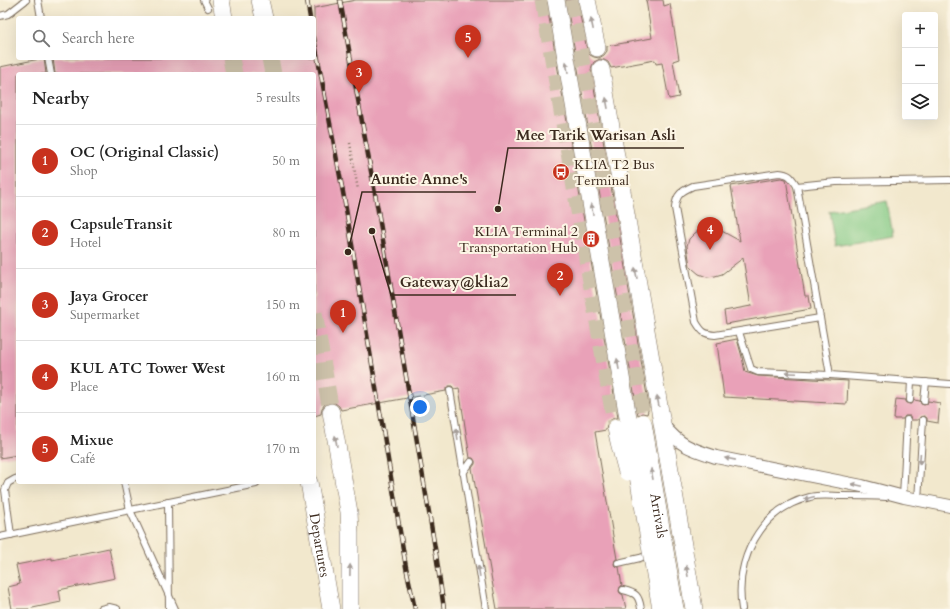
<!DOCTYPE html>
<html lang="en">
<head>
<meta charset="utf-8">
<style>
  :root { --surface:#fff; --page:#f6f6f6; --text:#222; --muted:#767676; --line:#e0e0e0; --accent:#c8321e }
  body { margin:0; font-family:Cardo,serif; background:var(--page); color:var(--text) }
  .controls { position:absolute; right:12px; top:12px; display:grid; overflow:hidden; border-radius:4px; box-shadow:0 4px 16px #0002 }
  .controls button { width:36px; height:36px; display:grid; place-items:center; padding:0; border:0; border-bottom:1px solid var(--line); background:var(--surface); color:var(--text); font:20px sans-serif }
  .you { position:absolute; left:420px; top:407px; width:14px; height:14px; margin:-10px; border:3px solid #fff; border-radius:50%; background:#1a73e8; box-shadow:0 0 0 6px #1a73e833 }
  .badge { display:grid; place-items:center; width:26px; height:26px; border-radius:50%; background:var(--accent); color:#fff; font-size:13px; font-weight:700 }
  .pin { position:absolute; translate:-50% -33px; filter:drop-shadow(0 1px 2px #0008) }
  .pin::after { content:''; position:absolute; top:21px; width:14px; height:12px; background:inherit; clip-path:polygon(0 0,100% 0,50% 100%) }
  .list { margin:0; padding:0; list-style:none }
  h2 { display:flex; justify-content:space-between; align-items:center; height:52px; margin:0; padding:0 16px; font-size:17px }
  h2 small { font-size:13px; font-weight:400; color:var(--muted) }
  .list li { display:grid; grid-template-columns:26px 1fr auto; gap:12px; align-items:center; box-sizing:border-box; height:72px; padding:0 16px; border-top:1px solid var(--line) }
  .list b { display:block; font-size:15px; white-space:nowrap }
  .list p { margin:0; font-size:13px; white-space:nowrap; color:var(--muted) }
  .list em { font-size:13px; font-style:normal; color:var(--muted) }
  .icon { flex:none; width:22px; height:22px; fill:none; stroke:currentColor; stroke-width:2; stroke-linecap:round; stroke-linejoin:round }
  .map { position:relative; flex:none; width:950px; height:609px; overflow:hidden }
  .search { position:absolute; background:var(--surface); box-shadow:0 4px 16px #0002; left:16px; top:16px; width:300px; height:44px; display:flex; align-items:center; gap:10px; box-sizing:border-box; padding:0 14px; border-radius:4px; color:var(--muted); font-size:15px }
  .panel { position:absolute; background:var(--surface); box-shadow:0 4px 16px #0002; left:16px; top:72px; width:300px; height:412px; border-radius:4px }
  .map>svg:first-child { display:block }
  .green { fill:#83c984; stroke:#5f7a51 }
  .building { fill:#e9a1b8 }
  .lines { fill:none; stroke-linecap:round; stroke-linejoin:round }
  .secondary-tunnel { stroke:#cdc2aa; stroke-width:17; stroke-dasharray:17 8; stroke-linecap:butt }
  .service-casing { stroke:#7b6c5b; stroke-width:8 }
  .minor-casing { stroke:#7b6c5b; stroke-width:14 }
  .secondary-casing { stroke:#7b6c5b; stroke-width:18 }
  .path { stroke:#7b6c5b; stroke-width:2.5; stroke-dasharray:1 3; stroke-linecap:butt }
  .service { stroke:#fff; stroke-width:6 }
  .minor { stroke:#fff; stroke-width:12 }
  .secondary { stroke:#fff; stroke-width:17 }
  .rail-casing { stroke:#3b2a1e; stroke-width:4.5 }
  .rail { stroke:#fcf5e5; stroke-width:3; stroke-dasharray:9; stroke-linecap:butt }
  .secondary-bridge-casing { stroke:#7b6c5b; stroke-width:18; stroke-linecap:butt }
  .secondary-bridge { stroke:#fff; stroke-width:17 }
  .oneway { fill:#a79f9a }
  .labels { text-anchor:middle; stroke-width:4; stroke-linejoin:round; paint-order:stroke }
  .poi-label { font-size:14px; fill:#3b2a1e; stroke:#fcf5e5; text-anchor:start }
  .street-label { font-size:14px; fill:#3b2a1e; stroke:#fcf5e5 }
  .leader { fill:none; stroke:#3b2a1e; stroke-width:1.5 }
  .callout-dot { fill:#3b2a1e; stroke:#fcf5e5; stroke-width:1.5 }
  .callout-label { font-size:15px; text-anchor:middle; font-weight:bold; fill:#3b2a1e; stroke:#fcf5e5; stroke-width:4; stroke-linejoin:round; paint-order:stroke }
</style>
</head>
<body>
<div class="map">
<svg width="950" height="609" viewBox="0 0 950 609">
  <rect width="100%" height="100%" fill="#fcf5e5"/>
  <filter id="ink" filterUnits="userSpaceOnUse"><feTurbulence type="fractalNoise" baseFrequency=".025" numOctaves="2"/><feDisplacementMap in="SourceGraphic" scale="8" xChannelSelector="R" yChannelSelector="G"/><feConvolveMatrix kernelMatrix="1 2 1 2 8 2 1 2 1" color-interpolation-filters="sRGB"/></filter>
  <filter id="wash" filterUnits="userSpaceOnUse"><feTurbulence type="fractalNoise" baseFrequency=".012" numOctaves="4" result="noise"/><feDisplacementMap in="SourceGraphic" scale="16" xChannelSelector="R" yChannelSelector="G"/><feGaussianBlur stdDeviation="0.9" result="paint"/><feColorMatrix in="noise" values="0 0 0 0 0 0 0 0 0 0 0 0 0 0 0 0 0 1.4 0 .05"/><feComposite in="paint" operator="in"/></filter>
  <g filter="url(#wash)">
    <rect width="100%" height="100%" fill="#f2e8cd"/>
    <path class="green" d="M 887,201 L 893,236 L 835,246 L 829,211 Z"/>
    <g id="blocks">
      <g class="building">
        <path d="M 356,0 L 546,0 L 618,418 L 614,418 L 609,421 L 607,425 L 606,430 L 595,432 L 617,559 L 615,560 L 614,564 L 615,566 L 619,567 L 622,586 L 620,587 L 619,591 L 620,593 L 623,595 L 626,609 L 497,609 L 472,468 L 475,464 L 475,461 L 473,458 L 470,458 L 459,388 L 454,389 L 452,386 L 449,386 L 446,388 L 446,391 L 341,410 L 339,406 L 335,403 L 329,402 L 325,404 L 322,408 L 321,414 L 314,416 L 314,74 L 55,74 L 53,58 L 314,58 L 314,8 Z"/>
        <path d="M 566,0 L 577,0 L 587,50 L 590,55 L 594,57 L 599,58 L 604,55 L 607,51 L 607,46 L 652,38 L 646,0 L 663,0 L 664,6 L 670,4 L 679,59 L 673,61 L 679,97 L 669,99 L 662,63 L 656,64 L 655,60 L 611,68 L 608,62 L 604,60 L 600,59 L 594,62 L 592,66 L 591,70 L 649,407 L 647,414 L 642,413 L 638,415 Z"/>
        <path d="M 44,58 L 46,74 L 18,74 L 18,455 L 0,458 L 0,67 Z"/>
        <path d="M 781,178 L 786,179 L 805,296 L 809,296 L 811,309 L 726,324 L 724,311 L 751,306 L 743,258 L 722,274 L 715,276 L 707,277 L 699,274 L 693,269 L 690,266 L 687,246 L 689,239 L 695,233 L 702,229 L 710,228 L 718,229 L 740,241 L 731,186 Z"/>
        <path d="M 737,339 L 742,357 L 745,372 L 748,373 L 758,376 L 848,381 L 847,404 L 724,397 L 717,343 Z"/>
        <path d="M 896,399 L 906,400 L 906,402 L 909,404 L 912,404 L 914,400 L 920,401 L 921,404 L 924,405 L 927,404 L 928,401 L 940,403 L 938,423 L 927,421 L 927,418 L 924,416 L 920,417 L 918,420 L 911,420 L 910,416 L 905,416 L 903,419 L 894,419 Z"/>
        <path d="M 109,548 L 115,578 L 59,590 L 61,602 L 28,609 L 12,609 L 8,587 L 20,584 L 16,565 L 52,558 L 52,560 Z"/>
      </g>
    </g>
  </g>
  <g filter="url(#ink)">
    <use href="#blocks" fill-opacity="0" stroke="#7b6c5b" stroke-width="1"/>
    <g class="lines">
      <g class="secondary-tunnel">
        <path d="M 543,0 L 616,428"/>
        <path d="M 571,0 L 643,423"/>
        <path d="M 231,58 L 234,74"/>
        <path d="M 270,58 L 273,74"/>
        <path d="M 314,313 L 331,412"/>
      </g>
      <g class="service-casing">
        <g id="service">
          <path d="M 38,0 L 41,18"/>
          <path d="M 204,0 L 208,8"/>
          <path d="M 0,16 L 8,14 L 26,0"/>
          <path d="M 48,58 L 51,74"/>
          <path d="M 950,180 L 836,182 L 797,186 L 820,318 L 830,375 L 950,384"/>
          <path d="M 797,186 C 791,177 790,174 779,173 L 693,186 C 682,191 676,194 675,208 L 696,322 C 702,332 704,334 715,335 L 820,318"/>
          <path d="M 739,332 L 751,369 L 758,372 L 830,375"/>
          <path d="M 450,390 L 486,609"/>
          <path d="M 910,400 L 911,381"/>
          <path d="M 924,401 L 926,382"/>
          <path d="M 463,473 L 471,462"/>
          <path d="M 124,482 L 130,510 L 175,609"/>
          <path d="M 903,497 L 907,420"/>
          <path d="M 918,500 L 923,420"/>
          <path d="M 168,502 L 169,609"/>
          <path d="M 11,535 L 5,490 L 8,483 L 15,479 L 18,478"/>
          <path d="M 0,537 L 256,484"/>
          <path d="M 618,563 L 640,558 L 651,554"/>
          <path d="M 623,590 C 636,593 639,595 641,609"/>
          <path d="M 101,609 L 109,607 L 117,609"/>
          <path d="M 742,609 C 734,561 760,509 810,497 C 821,494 832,496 843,496 C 857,496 872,496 886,497"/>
        </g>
      </g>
      <g class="minor-casing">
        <path id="minor" d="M 663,425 C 680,446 691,449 716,457 L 862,486 L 904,497 L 950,506"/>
      </g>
      <g class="secondary-casing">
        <g id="secondary">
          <path d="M 221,0 L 224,18"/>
          <path d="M 260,0 L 264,18"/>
          <path d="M 587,0 L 597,48"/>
          <path d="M 601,69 L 694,609"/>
          <path d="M 331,412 L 349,512 L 350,533 L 350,609"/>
          <path id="s1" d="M 309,482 L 331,609"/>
        </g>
      </g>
      <path class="path" d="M 350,143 L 358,190"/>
      <use href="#service" class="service"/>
      <use href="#minor" class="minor"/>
      <use href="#secondary" class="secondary"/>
      <g class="rail-casing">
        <g id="rail">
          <path d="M 307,0 L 310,18"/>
          <path d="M 340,0 L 376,199 L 436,554 L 444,609"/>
          <path d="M 314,38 L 345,203 L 406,567 L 415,609"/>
        </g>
      </g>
      <use href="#rail" class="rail"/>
      <g class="secondary-bridge-casing">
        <g id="secondary-bridge">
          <path d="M 556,0 L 661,609"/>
          <path id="s2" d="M 643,423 L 675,609"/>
          <path d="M 616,428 L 619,442 L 627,472"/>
        </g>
      </g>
      <use href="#secondary-bridge" class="secondary-bridge"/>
    </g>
    <defs><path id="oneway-solid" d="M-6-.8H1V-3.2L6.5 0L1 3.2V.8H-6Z"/></defs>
    <g class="oneway">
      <use href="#oneway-solid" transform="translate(592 24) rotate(-102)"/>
      <use href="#oneway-solid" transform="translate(567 67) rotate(-100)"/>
      <use href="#oneway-solid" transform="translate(607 103) rotate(-100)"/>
      <use href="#oneway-solid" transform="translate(592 209) rotate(-100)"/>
      <use href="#oneway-solid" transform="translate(636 273) rotate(-100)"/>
      <use href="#oneway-solid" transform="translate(618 364) rotate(-100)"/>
      <use href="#oneway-solid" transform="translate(791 373) rotate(-178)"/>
      <use href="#oneway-solid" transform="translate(658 401) rotate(-100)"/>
      <use href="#oneway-solid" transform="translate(457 434) rotate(-99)"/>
      <use href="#oneway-solid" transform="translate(336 441) rotate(-100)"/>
      <use href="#oneway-solid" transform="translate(730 459) rotate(-169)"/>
      <use href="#oneway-solid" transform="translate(920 459) rotate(94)"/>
      <use href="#oneway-solid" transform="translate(652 474) rotate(-100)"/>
      <use href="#oneway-solid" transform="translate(857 485) rotate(-168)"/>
      <use href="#oneway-solid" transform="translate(809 498) rotate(166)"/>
      <use href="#oneway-solid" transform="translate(350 570) rotate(-89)"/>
      <use href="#oneway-solid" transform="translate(479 571) rotate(-99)"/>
      <use href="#oneway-solid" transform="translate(687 571) rotate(-100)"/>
    </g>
  </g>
  <defs>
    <g id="bus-disc" transform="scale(0.9)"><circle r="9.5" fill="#c8321e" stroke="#fcf5e5"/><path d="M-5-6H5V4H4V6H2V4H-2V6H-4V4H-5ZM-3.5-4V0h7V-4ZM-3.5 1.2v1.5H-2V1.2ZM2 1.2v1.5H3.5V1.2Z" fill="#fff"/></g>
    <g id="building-disc" transform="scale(0.9)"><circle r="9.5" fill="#c8321e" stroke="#fcf5e5"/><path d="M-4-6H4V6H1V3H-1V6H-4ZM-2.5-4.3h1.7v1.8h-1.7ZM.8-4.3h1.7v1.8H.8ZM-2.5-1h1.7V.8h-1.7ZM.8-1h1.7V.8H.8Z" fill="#fff"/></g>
  </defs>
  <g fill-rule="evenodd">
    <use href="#bus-disc" x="561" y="172"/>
    <use href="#building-disc" x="591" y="239"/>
  </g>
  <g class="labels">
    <g class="poi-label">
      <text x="574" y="169">KLIA T2 Bus<tspan x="574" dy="16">Terminal</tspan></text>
      <text x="578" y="236" text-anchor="end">KLIA Terminal 2<tspan x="578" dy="16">Transportation Hub</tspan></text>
    </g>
    <g class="street-label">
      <text dy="5" stroke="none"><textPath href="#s2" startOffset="94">Arrivals</textPath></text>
      <text dy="5" stroke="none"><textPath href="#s1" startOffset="64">Departures</textPath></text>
    </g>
  </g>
  <path class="leader" d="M498 209L508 148H684M348 252L362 192H476M372 231L391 295H516"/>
  <g class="callout-dot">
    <circle cx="498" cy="209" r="4"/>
    <circle cx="348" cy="252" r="4"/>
    <circle cx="372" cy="231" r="4"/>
  </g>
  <g class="callout-label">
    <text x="596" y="140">Mee Tarik Warisan Asli</text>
    <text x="419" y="184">Auntie Anne's</text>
    <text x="454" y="287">Gateway@klia2</text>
  </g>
</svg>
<div class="controls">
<button>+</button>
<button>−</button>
<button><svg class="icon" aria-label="layers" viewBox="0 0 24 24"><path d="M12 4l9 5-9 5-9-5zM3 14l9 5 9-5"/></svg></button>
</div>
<div class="you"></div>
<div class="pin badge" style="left:343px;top:333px">1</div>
<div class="pin badge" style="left:560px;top:296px">2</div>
<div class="pin badge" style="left:359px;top:93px">3</div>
<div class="pin badge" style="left:710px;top:250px">4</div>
<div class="pin badge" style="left:468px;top:58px">5</div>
<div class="search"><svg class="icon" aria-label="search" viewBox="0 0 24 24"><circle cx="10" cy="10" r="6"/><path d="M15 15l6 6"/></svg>Search here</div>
<section class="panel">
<h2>Nearby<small>5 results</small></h2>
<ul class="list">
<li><span class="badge">1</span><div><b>OC (Original Classic)</b><p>Shop</p></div><em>50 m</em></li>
<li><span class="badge">2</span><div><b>CapsuleTransit</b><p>Hotel</p></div><em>80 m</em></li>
<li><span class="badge">3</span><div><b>Jaya Grocer</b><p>Supermarket</p></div><em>150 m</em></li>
<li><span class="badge">4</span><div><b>KUL ATC Tower West</b><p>Place</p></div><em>160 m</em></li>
<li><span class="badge">5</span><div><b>Mixue</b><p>Café</p></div><em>170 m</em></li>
</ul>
</section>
</div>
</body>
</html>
